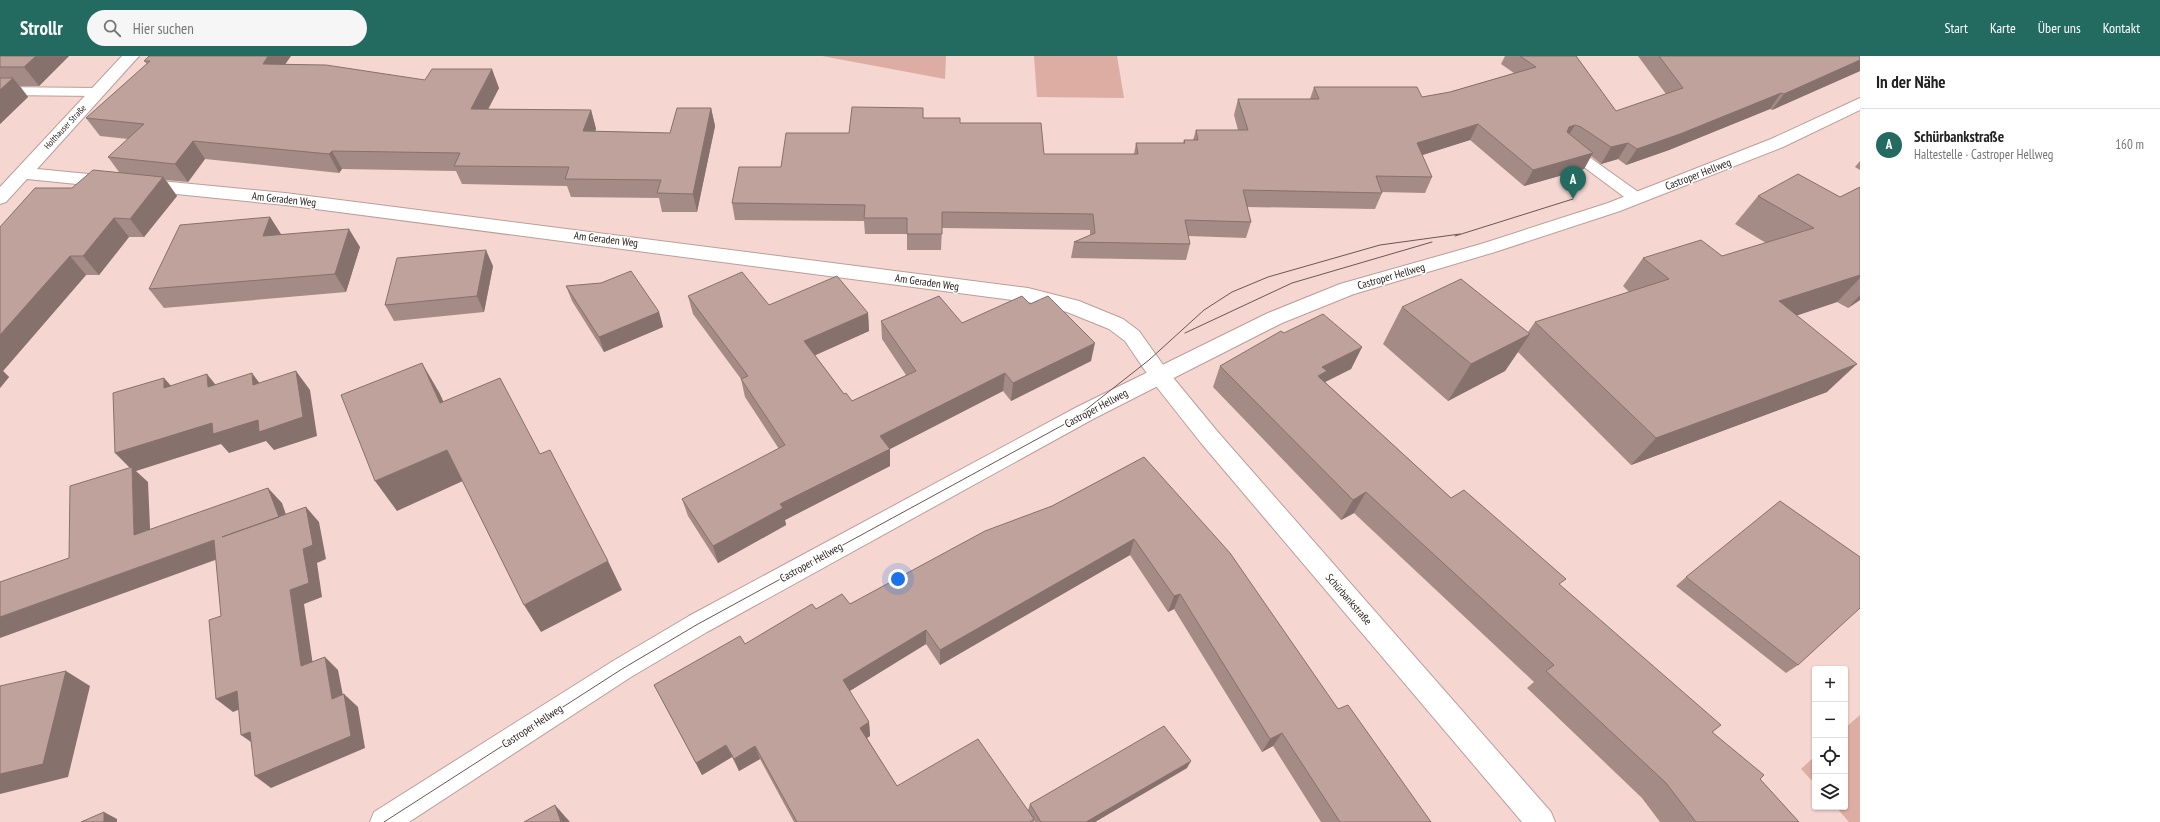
<!DOCTYPE html>
<html lang="de">
<head>
<meta charset="utf-8">
<style>
  :root { --surface:#fff; --page:#f6f6f6; --text:#222; --muted:#767676; --line:#e0e0e0; --accent:#236b61 }
  body { margin:0; font-family:"PT Sans Narrow",sans-serif; background:var(--page); color:var(--text) }
  .controls { position:absolute; right:12px; bottom:12px; display:grid; overflow:hidden; border-radius:4px; box-shadow:0 1px 3px #0004 }
  .controls button { width:36px; height:36px; display:grid; place-items:center; padding:0; border:0; border-bottom:1px solid var(--line); background:var(--surface); color:var(--text); font:20px sans-serif }
  .you { position:absolute; left:898px; top:523px; width:14px; height:14px; margin:-10px; border:3px solid #fff; border-radius:50%; background:#1a73e8; box-shadow:0 0 0 6px #1a73e833 }
  .badge { display:grid; place-items:center; width:26px; height:26px; border-radius:50%; background:var(--accent); color:#fff; font-size:13px; font-weight:700 }
  .pin { position:absolute; translate:-50% -33px; filter:drop-shadow(0 1px 2px #0008) }
  .pin::after { content:''; position:absolute; top:21px; width:14px; height:12px; background:inherit; clip-path:polygon(0 0,100% 0,50% 100%) }
  .list { margin:0; padding:0; list-style:none }
  h2 { display:flex; justify-content:space-between; align-items:center; height:52px; margin:0; padding:0 16px; font-size:17px }
  h2 small { font-size:13px; font-weight:400; color:var(--muted) }
  .list li { display:grid; grid-template-columns:26px 1fr auto; gap:12px; align-items:center; box-sizing:border-box; height:72px; padding:0 16px; border-top:1px solid var(--line) }
  .list b { display:block; font-size:15px; white-space:nowrap }
  .list p { margin:0; font-size:13px; white-space:nowrap; color:var(--muted) }
  .list em { font-size:13px; font-style:normal; color:var(--muted) }
  .icon { flex:none; width:22px; height:22px; fill:none; stroke:currentColor; stroke-width:2; stroke-linecap:round; stroke-linejoin:round }
  .map { position:relative; flex:none; width:1860px; height:766px; overflow:hidden }
  header { display:flex; align-items:center; gap:24px; box-sizing:border-box; height:56px; padding:0 20px; background:var(--accent); color:#fff }
  header strong { font-size:19px }
  nav { display:flex; gap:22px; margin-inline-start:auto; font-size:14px }
  .search { width:280px; height:36px; background:var(--page); display:flex; align-items:center; gap:10px; box-sizing:border-box; padding:0 14px; border-radius:22px; color:var(--muted); font-size:15px }
  main { display:flex }
  aside { flex:1; background:var(--surface) }
  .map>svg:first-child { display:block }
  .green { fill:#ddaca3 }
  .lines { fill:none; stroke-linecap:round; stroke-linejoin:round }
  .lane-casing { stroke:#bb9e98; stroke-width:2 }
  .street-casing { stroke:#bb9e98; stroke-width:2 }
  .secondary-casing { stroke:#bb9e98; stroke-width:2 }
  .lane { fill:#fff; fill-rule:evenodd }
  .street { fill:#fff; fill-rule:evenodd }
  .secondary { fill:#fff; fill-rule:evenodd }
  .tram { stroke:#695754; stroke-width:1 }
  .wall { fill:#a48b86 }
  .shaded-wall { fill:#86716d }
  .building { fill:#bfa29c; stroke:#86716d }
  .labels { text-anchor:middle; stroke-width:3; stroke-linejoin:round; paint-order:stroke }
  .far-street-label { font-size:9px; fill:#2b201d; stroke:#fff }
  .street-label { font-size:11px; fill:#2b201d; stroke:#fff }
</style>
</head>
<body>
<header>
<strong>Strollr</strong>
<div class="search"><svg class="icon" aria-label="search" viewBox="0 0 24 24"><circle cx="10" cy="10" r="6"/><path d="M15 15l6 6"/></svg>Hier suchen</div>
<nav><a>Start</a><a>Karte</a><a>Über uns</a><a>Kontakt</a></nav>
</header>
<main>
<div class="map">
<svg width="1860" height="766" viewBox="0 0 1860 766">
  <rect width="100%" height="100%" fill="#f5d6d0"/>
  <g class="green">
    <path d="M 822,0 L 946,0 L 945,23 Z"/>
    <path d="M 1034,0 L 1117,0 L 1124,42 L 1037,41 Z"/>
    <path d="M 1860,659 L 1860,766 L 1849,766 L 1836,751 L 1845,751 L 1845,672 Z"/>
    <path d="M 1815,700 L 1815,728 L 1801,713 Z"/>
  </g>
  <g class="lines">
    <g class="lane-casing">
      <g id="lane">
        <path d="M 0,31 L 97,32 L 104,36 L 97,40 L 0,39 Z"/>
        <path d="M 1566,86 L 1571,88 L 1641,138 L 1644,142 L 1641,146 L 1631,146 L 1561,94 L 1559,91 L 1561,88 Z"/>
      </g>
    </g>
    <g class="street-casing">
      <path id="street" d="M 122,0 L 139,0 L 37,113 L 285,137 L 1028,232 L 1079,245 L 1123,263 L 1139,275 L 1166,313 L 1217,375 L 1551,756 L 1555,766 L 1522,766 L 1201,387 L 1152,325 L 1125,285 L 1109,273 L 1067,256 L 1028,246 L 285,149 L 27,123 L 6,146 L 0,148 L 0,131 Z"/>
    </g>
    <g class="secondary-casing">
      <path id="secondary" d="M 1860,42 L 1860,54 L 1783,91 L 1620,155 L 1495,196 L 1354,238 L 1282,267 L 1093,363 L 707,576 L 631,621 L 409,766 L 370,766 L 374,756 L 613,605 L 689,560 L 1077,351 L 1268,257 L 1340,228 L 1481,188 L 1608,147 L 1771,83 Z"/>
    </g>
    <use href="#lane" class="lane"/>
    <use href="#street" class="street"/>
    <use href="#secondary" class="secondary"/>
    <g class="tram">
      <path d="M 1455,180 L 1573,143"/>
      <path d="M 1185,277 L 1292,227 L 1432,186"/>
      <path d="M 384,766 L 622,613 L 698,568 L 1074,363 L 1149,304 L 1204,254 L 1232,236 L 1268,221 L 1380,189 L 1460,178"/>
    </g>
  </g>
  <g class="wall">
    <path d="M 0,0 L 69,0 L 39,30 L 20,30 L 28,41 L 0,68 Z"/>
    <path d="M 1505,0 L 1576,0 L 1616,55 L 1666,38 L 1638,0 L 1860,0 L 1860,15 L 1772,54 L 1770,53 L 1669,94 L 1626,109 L 1618,103 L 1601,108 L 1591,100 L 1584,113 L 1524,130 L 1470,84 L 1422,99 L 1432,121 L 1425,137 L 1381,136 L 1382,137 L 1375,153 L 1247,151 L 1251,166 L 1246,182 L 1188,180 L 1190,188 L 1186,204 L 1071,202 L 1074,186 L 1090,179 L 1090,174 L 942,172 L 941,194 L 907,194 L 907,178 L 865,178 L 864,165 L 735,164 L 732,147 L 781,111 L 849,77 L 923,62 L 960,67 L 1044,98 L 1134,98 L 1136,87 L 1183,87 L 1184,84 L 1193,84 L 1196,74 L 1238,74 L 1234,59 L 1238,43 L 1310,43 L 1314,31 L 1422,41 L 1450,36 L 1514,17 L 1501,8 Z"/>
    <path d="M 144,5 L 286,8 L 425,24 L 499,32 L 488,53 L 591,54 L 596,73 L 595,75 L 670,77 L 711,52 L 715,70 L 697,156 L 662,156 L 659,142 L 571,141 L 567,130 L 462,128 L 456,115 L 342,113 L 339,117 L 205,103 L 188,126 L 166,124 L 177,140 L 144,181 L 129,181 L 99,219 L 86,219 L 3,315 L 9,321 L 0,332 L 0,171 L 72,132 L 119,116 L 108,101 L 128,83 L 100,80 L 86,62 L 147,8 Z"/>
    <path d="M 1860,105 L 1860,114 L 1855,111 Z"/>
    <path d="M 1860,131 L 1860,244 L 1848,252 L 1837,246 L 1797,259 L 1827,336 L 1631,409 L 1518,296 L 1505,315 L 1448,345 L 1383,288 L 1402,251 L 1528,276 L 1535,266 L 1629,236 L 1623,230 L 1643,202 L 1722,200 L 1766,187 L 1735,168 L 1758,140 L 1840,141 Z"/>
    <path d="M 270,161 L 281,178 L 360,191 L 346,236 L 164,252 L 149,233 Z"/>
    <path d="M 493,210 L 484,256 L 394,265 L 385,249 Z"/>
    <path d="M 566,230 L 659,256 L 663,271 L 604,296 L 572,245 Z"/>
    <path d="M 688,240 L 769,249 L 868,257 L 869,275 L 815,299 L 844,338 L 852,345 L 906,319 L 882,283 L 881,265 L 962,267 L 1030,248 L 1091,305 L 1011,345 L 1003,335 L 890,393 L 890,410 L 785,464 L 786,469 L 718,507 L 688,460 L 682,443 L 779,393 L 745,341 L 741,323 L 693,258 Z"/>
    <path d="M 1284,277 L 1362,291 L 1351,313 L 1325,326 L 1451,442 L 1560,529 L 1712,676 L 1760,723 L 1799,766 L 1660,766 L 1642,742 L 1527,632 L 1534,626 L 1354,457 L 1341,464 L 1213,331 L 1220,310 Z"/>
    <path d="M 1144,401 L 1338,653 L 1431,766 L 1321,766 L 1273,690 L 1262,696 L 1174,553 L 1168,556 L 1130,499 L 940,609 L 926,588 L 849,635 L 869,666 L 870,680 L 867,682 L 897,730 L 1028,754 L 1030,748 L 1187,712 L 1095,766 L 1035,766 L 1034,765 L 1034,766 L 794,766 L 760,703 L 739,715 L 732,701 L 702,719 L 654,629 L 745,588 L 816,553 L 850,548 L 1052,450 Z"/>
    <path d="M 1686,521 L 1798,609 L 1786,617 L 1676,530 Z"/>
  </g>
  <g class="shaded-wall">
    <path d="M 36,0 L 69,0 L 39,30 L 24,11 Z"/>
    <path d="M 268,0 L 291,0 L 273,26 L 263,8 Z"/>
    <path d="M 1860,4 L 1860,15 L 1772,54 L 1784,38 Z"/>
    <path d="M 492,13 L 499,32 L 479,71 L 471,53 Z"/>
    <path d="M 13,22 L 28,41 L 0,68 L 0,34 Z"/>
    <path d="M 1781,37 L 1770,53 L 1669,94 L 1626,109 L 1637,93 Z"/>
    <path d="M 711,52 L 715,70 L 697,156 L 693,138 Z"/>
    <path d="M 591,54 L 596,73 L 588,93 L 583,75 Z"/>
    <path d="M 1478,68 L 1470,84 L 1410,103 L 1417,87 Z"/>
    <path d="M 1575,69 L 1565,85 L 1560,87 L 1569,71 Z"/>
    <path d="M 193,85 L 205,103 L 188,126 L 175,108 Z"/>
    <path d="M 1628,87 L 1618,103 L 1601,108 L 1611,91 Z"/>
    <path d="M 332,95 L 342,113 L 339,117 L 329,98 Z"/>
    <path d="M 1593,97 L 1584,113 L 1524,130 L 1533,114 Z"/>
    <path d="M 163,121 L 177,140 L 144,181 L 130,163 Z"/>
    <path d="M 270,161 L 282,180 L 263,180 Z"/>
    <path d="M 114,162 L 129,181 L 99,219 L 83,200 Z"/>
    <path d="M 349,173 L 360,191 L 346,236 L 335,218 Z"/>
    <path d="M 486,194 L 493,210 L 484,256 L 477,240 Z"/>
    <path d="M 70,200 L 86,219 L 3,315 L 9,321 L 0,332 L 0,279 Z"/>
    <path d="M 1860,219 L 1860,222 L 1837,246 L 1754,274 L 1779,245 Z"/>
    <path d="M 1860,239 L 1860,244 L 1848,252 Z"/>
    <path d="M 659,256 L 663,271 L 604,296 L 599,281 Z"/>
    <path d="M 868,257 L 869,275 L 807,303 L 804,285 Z"/>
    <path d="M 1530,278 L 1505,315 L 1448,345 L 1471,308 Z"/>
    <path d="M 1095,287 L 1091,305 L 1011,345 L 1013,327 Z"/>
    <path d="M 1362,291 L 1351,313 L 1321,328 L 1309,341 L 1322,311 Z"/>
    <path d="M 422,307 L 440,338 L 458,378 L 440,347 Z"/>
    <path d="M 1857,308 L 1827,336 L 1631,409 L 1656,382 Z"/>
    <path d="M 296,315 L 310,334 L 317,380 L 274,394 L 266,385 L 229,397 L 221,388 L 136,415 L 148,426 L 151,494 L 134,479 L 132,414 L 115,397 Z"/>
    <path d="M 252,317 L 267,337 L 253,329 Z"/>
    <path d="M 1005,317 L 1003,335 L 890,393 L 890,410 L 785,464 L 786,469 L 718,507 L 713,490 L 780,448 L 880,380 Z"/>
    <path d="M 207,318 L 223,338 L 208,331 Z"/>
    <path d="M 164,322 L 181,341 L 164,332 Z"/>
    <path d="M 447,394 L 465,424 L 397,455 L 375,425 Z"/>
    <path d="M 268,432 L 282,447 L 292,476 L 237,496 Z"/>
    <path d="M 1366,436 L 1354,457 L 1341,464 L 1353,444 Z"/>
    <path d="M 306,451 L 319,466 L 326,503 L 317,507 L 322,541 L 304,548 L 315,623 L 301,610 L 290,534 L 303,493 Z"/>
    <path d="M 1134,483 L 1130,499 L 940,609 L 940,594 Z"/>
    <path d="M 214,484 L 229,499 L 0,582 L 0,561 Z"/>
    <path d="M 608,505 L 622,534 L 541,576 L 524,549 Z"/>
    <path d="M 1180,538 L 1174,553 L 1168,556 L 1174,540 Z"/>
    <path d="M 926,574 L 926,588 L 845,638 L 843,624 Z"/>
    <path d="M 325,601 L 338,614 L 346,655 L 332,643 Z"/>
    <path d="M 66,615 L 90,630 L 68,721 L 0,738 L 0,718 Z"/>
    <path d="M 237,635 L 253,648 L 233,656 L 216,643 Z"/>
    <path d="M 344,638 L 358,651 L 365,692 L 271,732 L 255,720 Z"/>
    <path d="M 869,666 L 870,680 L 862,685 L 860,672 Z"/>
    <path d="M 250,676 L 258,691 L 241,679 Z"/>
    <path d="M 1282,677 L 1273,690 L 1262,696 L 1270,683 Z"/>
    <path d="M 726,689 L 732,701 L 702,719 L 696,707 Z"/>
    <path d="M 755,690 L 760,703 L 739,715 L 734,703 Z"/>
    <path d="M 1191,705 L 1187,712 L 1095,766 L 1086,766 Z"/>
    <path d="M 555,749 L 570,766 L 561,766 Z"/>
    <path d="M 104,756 L 117,763 L 117,766 L 104,766 Z"/>
  </g>
  <g class="building">
    <path d="M 0,0 L 36,0 L 24,11 L 0,11 Z"/>
    <path d="M 149,0 L 268,0 L 263,8 L 326,9 L 425,24 L 432,13 L 492,13 L 471,53 L 591,54 L 583,75 L 670,77 L 677,52 L 711,52 L 693,138 L 657,137 L 661,124 L 565,123 L 569,111 L 454,110 L 460,97 L 332,95 L 329,98 L 193,85 L 175,108 L 108,101 L 144,68 L 86,62 L 150,5 L 144,5 Z"/>
    <path d="M 1520,0 L 1576,0 L 1616,55 L 1683,32 L 1659,0 L 1860,0 L 1860,4 L 1784,38 L 1781,37 L 1680,78 L 1637,93 L 1628,87 L 1611,91 L 1581,71 L 1575,69 L 1569,71 L 1567,76 L 1593,97 L 1533,114 L 1478,68 L 1417,87 L 1432,121 L 1376,120 L 1382,137 L 1243,134 L 1251,166 L 1185,164 L 1190,188 L 1074,186 L 1095,177 L 1093,158 L 942,156 L 942,178 L 907,178 L 907,162 L 864,162 L 865,149 L 732,147 L 739,111 L 781,111 L 786,77 L 849,77 L 852,51 L 923,52 L 923,62 L 960,62 L 960,67 L 1041,67 L 1044,98 L 1138,98 L 1136,87 L 1185,87 L 1184,84 L 1198,84 L 1196,74 L 1248,74 L 1238,43 L 1319,43 L 1314,31 L 1417,31 L 1422,41 L 1450,36 L 1536,11 Z"/>
    <path d="M 0,22 L 13,22 L 0,34 Z"/>
    <path d="M 93,114 L 163,121 L 130,163 L 114,162 L 83,200 L 70,200 L 0,279 L 0,171 L 35,132 L 72,132 Z"/>
    <path d="M 1798,118 L 1840,141 L 1860,131 L 1860,219 L 1779,245 L 1857,308 L 1656,382 L 1535,266 L 1669,223 L 1643,202 L 1701,184 L 1722,200 L 1814,172 L 1758,140 Z"/>
    <path d="M 270,161 L 263,180 L 349,173 L 335,218 L 149,233 L 180,169 Z"/>
    <path d="M 486,194 L 477,240 L 385,249 L 397,202 Z"/>
    <path d="M 631,215 L 659,256 L 599,281 L 566,230 L 601,227 Z"/>
    <path d="M 742,216 L 769,249 L 837,220 L 868,257 L 804,285 L 844,338 L 846,337 L 852,345 L 916,315 L 881,265 L 939,240 L 962,267 L 1022,240 L 1030,248 L 1048,240 L 1095,287 L 1013,327 L 1005,317 L 880,380 L 890,393 L 780,448 L 783,452 L 713,490 L 682,443 L 785,389 L 741,323 L 748,320 L 688,240 Z"/>
    <path d="M 1461,223 L 1530,278 L 1471,308 L 1402,251 Z"/>
    <path d="M 1323,258 L 1362,291 L 1322,311 L 1327,315 L 1318,320 L 1451,442 L 1464,434 L 1566,523 L 1559,528 L 1721,669 L 1712,676 L 1764,719 L 1760,723 L 1799,766 L 1696,766 L 1666,727 L 1546,615 L 1554,609 L 1366,436 L 1353,444 L 1220,310 L 1281,275 L 1284,277 Z"/>
    <path d="M 422,307 L 440,347 L 500,322 L 540,398 L 550,394 L 608,505 L 524,549 L 447,394 L 375,425 L 341,339 Z"/>
    <path d="M 296,315 L 303,361 L 259,376 L 258,364 L 213,378 L 212,367 L 115,397 L 113,337 L 164,322 L 164,332 L 207,318 L 208,331 L 252,317 L 253,329 Z"/>
    <path d="M 1144,401 L 1230,497 L 1338,653 L 1348,649 L 1431,766 L 1340,766 L 1282,677 L 1270,683 L 1180,538 L 1174,540 L 1134,483 L 940,594 L 926,574 L 843,624 L 869,666 L 860,672 L 897,730 L 978,683 L 1034,763 L 1030,766 L 797,766 L 755,690 L 734,703 L 726,689 L 696,707 L 654,629 L 740,580 L 745,588 L 812,548 L 816,553 L 842,538 L 850,548 L 985,475 L 1052,450 Z"/>
    <path d="M 132,411 L 134,479 L 268,432 L 279,461 L 222,481 L 306,451 L 313,489 L 303,493 L 309,527 L 290,534 L 301,610 L 325,601 L 332,643 L 344,638 L 351,680 L 255,720 L 250,676 L 241,679 L 237,635 L 216,643 L 209,564 L 221,560 L 214,484 L 0,561 L 0,526 L 69,502 L 70,430 Z"/>
    <path d="M 1780,445 L 1860,501 L 1860,552 L 1798,609 L 1686,521 Z"/>
    <path d="M 66,615 L 43,708 L 0,718 L 0,630 Z"/>
    <path d="M 1164,670 L 1191,705 L 1086,766 L 1041,766 L 1030,748 Z"/>
    <path d="M 555,749 L 561,766 L 524,766 Z"/>
    <path d="M 104,756 L 104,766 L 81,766 Z"/>
  </g>
  <g class="labels">
    <g class="far-street-label">
      <text transform="translate(65 71) rotate(-47)" y="3">Holthauser Straße</text>
    </g>
    <g class="street-label">
      <text transform="translate(1698 118) rotate(-21)" y="4">Castroper Hellweg</text>
      <text transform="translate(284 143) rotate(6)" y="4">Am Geraden Weg</text>
      <text transform="translate(606 183) rotate(7)" y="4">Am Geraden Weg</text>
      <text transform="translate(1391 220) rotate(-16)" y="4">Castroper Hellweg</text>
      <text transform="translate(927 226) rotate(8)" y="4">Am Geraden Weg</text>
      <text transform="translate(1096 352) rotate(-28)" y="4">Castroper Hellweg</text>
      <text transform="translate(811 506) rotate(-29)" y="4">Castroper Hellweg</text>
      <text transform="translate(1349 543) rotate(49)" y="4">Schürbankstraße</text>
      <text transform="translate(532 670) rotate(-33)" y="4">Castroper Hellweg</text>
    </g>
  </g>
</svg>
<div class="controls">
<button>+</button>
<button>−</button>
<button><svg class="icon" aria-label="locate" viewBox="0 0 24 24"><circle cx="12" cy="12" r="6"/><path d="M12 2v4M12 18v4M2 12h4M18 12h4"/></svg></button>
<button><svg class="icon" aria-label="layers" viewBox="0 0 24 24"><path d="M12 4l9 5-9 5-9-5zM3 14l9 5 9-5"/></svg></button>
</div>
<div class="you"></div>
<div class="pin badge" style="left:1573px;top:143px">A</div>
</div>
<aside>
<h2>In der Nähe<small></small></h2>
<ul class="list">
<li><span class="badge">A</span><div><b>Schürbankstraße</b><p>Haltestelle · Castroper Hellweg</p></div><em>160 m</em></li>
</ul>
</aside>
</main>
</body>
</html>
